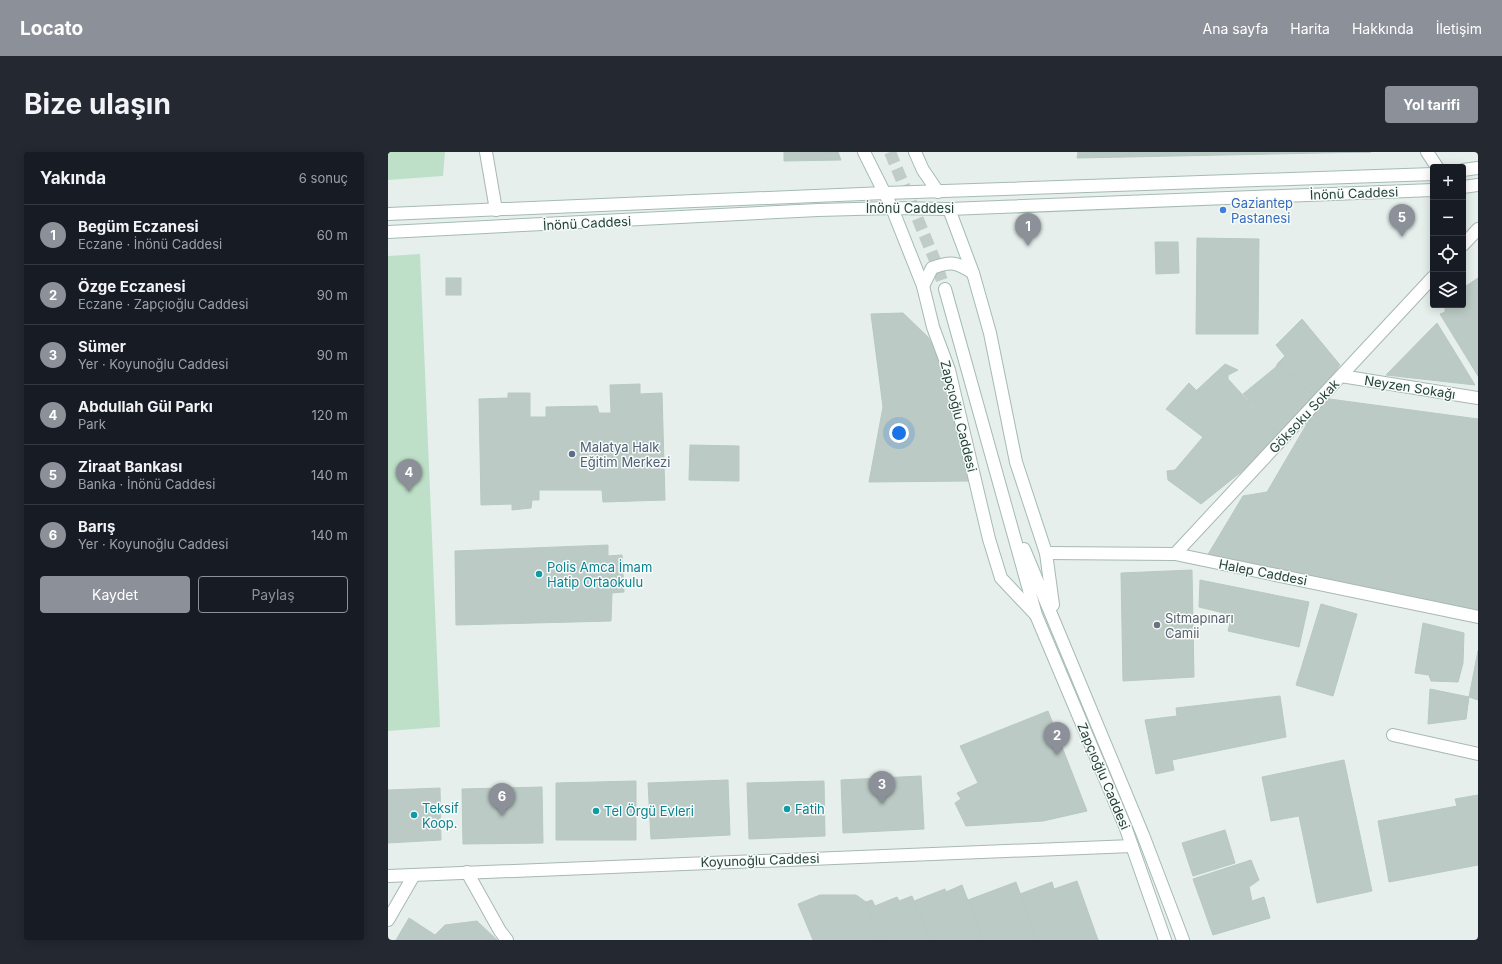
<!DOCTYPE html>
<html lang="tr">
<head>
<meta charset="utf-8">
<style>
  :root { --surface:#171b24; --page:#242831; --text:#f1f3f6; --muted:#9ea1a6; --line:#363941; --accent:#8c9099 }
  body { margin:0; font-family:Inter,sans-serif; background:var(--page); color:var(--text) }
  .controls { position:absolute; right:12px; top:12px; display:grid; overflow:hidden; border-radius:4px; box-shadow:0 2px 10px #0003 }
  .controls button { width:36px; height:36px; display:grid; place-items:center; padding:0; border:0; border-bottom:1px solid var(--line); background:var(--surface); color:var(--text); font:20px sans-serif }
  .you { position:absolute; left:511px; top:281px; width:14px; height:14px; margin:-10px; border:3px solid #fff; border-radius:50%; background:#1a73e8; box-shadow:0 0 0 6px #1a73e833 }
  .badge { display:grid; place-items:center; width:26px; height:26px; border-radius:50%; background:var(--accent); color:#fff; font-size:13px; font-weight:700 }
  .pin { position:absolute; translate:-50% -33px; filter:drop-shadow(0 1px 2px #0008) }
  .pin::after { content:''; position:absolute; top:21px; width:14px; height:12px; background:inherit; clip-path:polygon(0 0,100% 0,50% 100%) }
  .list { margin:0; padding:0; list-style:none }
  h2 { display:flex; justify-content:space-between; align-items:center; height:52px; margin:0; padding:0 16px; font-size:17px }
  h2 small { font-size:13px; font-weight:400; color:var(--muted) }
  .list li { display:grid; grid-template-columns:26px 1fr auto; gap:12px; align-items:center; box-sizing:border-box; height:60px; padding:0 16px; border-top:1px solid var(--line) }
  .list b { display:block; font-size:15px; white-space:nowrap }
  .list p { margin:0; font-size:13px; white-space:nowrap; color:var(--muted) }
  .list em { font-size:13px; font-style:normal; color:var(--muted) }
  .actions { display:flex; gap:8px; padding:12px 16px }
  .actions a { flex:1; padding:9px 0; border:1px solid var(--accent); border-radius:4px; text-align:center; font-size:14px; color:var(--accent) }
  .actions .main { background:var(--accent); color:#fff }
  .icon { flex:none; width:22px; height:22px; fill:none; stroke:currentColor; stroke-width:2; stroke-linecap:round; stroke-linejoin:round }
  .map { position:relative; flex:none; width:1090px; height:788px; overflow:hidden; border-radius:4px }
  header { display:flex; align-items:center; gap:24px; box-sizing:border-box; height:56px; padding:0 20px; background:var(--accent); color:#fff }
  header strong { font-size:19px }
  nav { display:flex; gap:22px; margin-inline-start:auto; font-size:14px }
  .intro { display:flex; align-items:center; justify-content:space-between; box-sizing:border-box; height:96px; padding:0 24px }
  h1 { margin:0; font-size:28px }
  .button { padding:10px 18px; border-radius:4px; background:var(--accent); color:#fff; font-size:14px; font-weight:700 }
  main { display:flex; gap:24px; padding:0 24px }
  aside { flex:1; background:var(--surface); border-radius:4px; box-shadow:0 2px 10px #0003 }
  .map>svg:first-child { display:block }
  .green { fill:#bfe0c8 }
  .building { fill:#bbcac4; stroke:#b8c9c2 }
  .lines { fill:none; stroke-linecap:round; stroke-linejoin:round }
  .secondary-tunnel { stroke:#bfccc8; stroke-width:12; stroke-dasharray:12 6; stroke-linecap:butt }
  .minor-casing { stroke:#a8b8b2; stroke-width:14 }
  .tertiary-casing { stroke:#a8b8b2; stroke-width:14 }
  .secondary-casing { stroke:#a4bbb3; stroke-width:14 }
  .minor { stroke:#fff; stroke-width:12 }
  .tertiary { stroke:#fff; stroke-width:12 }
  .secondary { stroke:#fff; stroke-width:12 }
  .shop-dot { fill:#3f7fe0; stroke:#f7fbf9; stroke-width:1.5 }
  .service-dot { fill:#5c6f8a; stroke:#f7fbf9; stroke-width:1.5 }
  .culture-dot { fill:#0f9aa8; stroke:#f7fbf9; stroke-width:1.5 }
  .worship-dot { fill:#6b7280; stroke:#f7fbf9; stroke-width:1.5 }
  .labels { text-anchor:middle; stroke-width:3; stroke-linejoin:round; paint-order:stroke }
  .street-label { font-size:13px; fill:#24423a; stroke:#f7fbf9 }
  .shop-label { font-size:13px; fill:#366cbe; stroke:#f7fbf9; text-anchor:start }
  .service-label { font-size:13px; fill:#4e5e75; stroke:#f7fbf9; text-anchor:start }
  .culture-label { font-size:13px; fill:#0d838f; stroke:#f7fbf9; text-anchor:start }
  .worship-label { font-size:13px; fill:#5b616d; stroke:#f7fbf9; text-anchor:start }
</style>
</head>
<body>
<header>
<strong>Locato</strong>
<nav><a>Ana sayfa</a><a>Harita</a><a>Hakkında</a><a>İletişim</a></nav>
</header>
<div class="intro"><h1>Bize ulaşın</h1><a class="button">Yol tarifi</a></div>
<main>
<aside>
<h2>Yakında<small>6 sonuç</small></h2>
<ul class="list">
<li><span class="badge">1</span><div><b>Begüm Eczanesi</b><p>Eczane · İnönü Caddesi</p></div><em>60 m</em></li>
<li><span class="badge">2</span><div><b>Özge Eczanesi</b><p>Eczane · Zapçıoğlu Caddesi</p></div><em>90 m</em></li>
<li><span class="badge">3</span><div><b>Sümer</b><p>Yer · Koyunoğlu Caddesi</p></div><em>90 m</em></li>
<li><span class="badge">4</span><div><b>Abdullah Gül Parkı</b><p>Park</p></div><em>120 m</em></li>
<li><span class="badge">5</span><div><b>Ziraat Bankası</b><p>Banka · İnönü Caddesi</p></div><em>140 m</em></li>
<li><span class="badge">6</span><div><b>Barış</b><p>Yer · Koyunoğlu Caddesi</p></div><em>140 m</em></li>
</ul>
<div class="actions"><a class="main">Kaydet</a><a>Paylaş</a></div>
</aside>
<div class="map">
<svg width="1090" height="788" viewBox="0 0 1090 788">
  <rect width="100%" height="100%" fill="#e6efeb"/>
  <g class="green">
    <path d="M 0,0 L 57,0 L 55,24 L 0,28 Z"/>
    <path d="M 32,102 L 52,575 L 0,579 L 0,104 Z"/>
  </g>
  <g class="building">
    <path d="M 396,0 L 450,0 L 453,8 L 396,9 Z"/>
    <path d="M 690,0 L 983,0 L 689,6 Z"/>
    <path d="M 809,86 L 871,87 L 870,182 L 808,182 Z"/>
    <path d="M 767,90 L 790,90 L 791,121 L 768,122 Z"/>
    <rect x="58" y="126" width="15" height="17"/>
    <path d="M 1090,126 L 1090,224 L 1052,162 L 1057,160 L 1057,153 L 1075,153 L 1075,136 Z"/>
    <path d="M 515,161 L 540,185 L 560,223 L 580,329 L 481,330 L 495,255 L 483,162 Z"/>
    <path d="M 914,167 L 952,213 L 927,245 L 890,211 L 897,204 L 888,193 Z"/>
    <path d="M 1049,171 L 1087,233 L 998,223 Z"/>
    <path d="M 890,211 L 927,245 L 891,283 L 855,242 L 888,215 Z"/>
    <path d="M 837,212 L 850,218 L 840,223 L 840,227 L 891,283 L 873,304 L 809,238 Z"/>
    <path d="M 801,231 L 873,304 L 813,352 L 780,328 L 779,319 L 787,318 L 815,285 L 778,257 Z"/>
    <path d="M 252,232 L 252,242 L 274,241 L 277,348 L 215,350 L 214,338 L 151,338 L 151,348 L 144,348 L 143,356 L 124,358 L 124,352 L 93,353 L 91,247 L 120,246 L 120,241 L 142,241 L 142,265 L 158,265 L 158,255 L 209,254 L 211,261 L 223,261 L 222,233 Z"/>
    <path d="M 934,246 L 1090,267 L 1090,459 L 819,404 L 855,344 L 879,340 Z"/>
    <path d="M 302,293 L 351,294 L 351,329 L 301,328 Z"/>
    <path d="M 220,393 L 220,404 L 234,403 L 236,440 L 224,441 L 223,469 L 68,473 L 67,399 Z"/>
    <path d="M 804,418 L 806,525 L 735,529 L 733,421 Z"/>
    <path d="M 812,428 L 921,450 L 911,495 L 840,479 L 844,463 L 811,455 Z"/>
    <path d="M 933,452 L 969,462 L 945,544 L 908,533 Z"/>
    <path d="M 1035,471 L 1076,481 L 1075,511 L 1070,530 L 1043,529 L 1041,523 L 1027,521 Z"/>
    <path d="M 1090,499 L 1090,548 L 1081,545 Z"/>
    <path d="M 1042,537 L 1081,545 L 1078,567 L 1040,572 Z"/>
    <path d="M 892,544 L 898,585 L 784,608 L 786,618 L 768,622 L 757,568 L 789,564 L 788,556 Z"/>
    <path d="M 660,559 L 699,659 L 655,669 L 578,674 L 567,651 L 573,647 L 569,641 L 590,631 L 572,594 Z"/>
    <path d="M 956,608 L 984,739 L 929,751 L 911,664 L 883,669 L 874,625 Z"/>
    <path d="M 533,624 L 536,677 L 455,681 L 453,628 Z"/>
    <path d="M 340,628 L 342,683 L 263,687 L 260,631 Z"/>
    <path d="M 248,629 L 248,688 L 168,688 L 168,631 Z"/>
    <path d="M 436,629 L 437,684 L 361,687 L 359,631 Z"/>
    <path d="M 154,635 L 155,691 L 75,692 L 74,637 Z"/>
    <path d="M 52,636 L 53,688 L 0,691 L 0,638 Z"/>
    <path d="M 1090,643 L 1090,713 L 1001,730 L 990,669 L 1069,654 L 1067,647 Z"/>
    <path d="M 837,678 L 847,711 L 805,724 L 794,691 Z"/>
    <path d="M 863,708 L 871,728 L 861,735 L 864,749 L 876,745 L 882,766 L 825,783 L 805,727 Z"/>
    <path d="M 689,729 L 710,788 L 649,788 L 632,742 L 664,730 L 666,737 Z"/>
    <path d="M 628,730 L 649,788 L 595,788 L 580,748 Z"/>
    <path d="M 574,733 L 595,788 L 542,788 L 526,749 L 557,737 L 558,740 Z"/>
    <path d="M 432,743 L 468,743 L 478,750 L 493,788 L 425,788 L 410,752 Z"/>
    <path d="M 524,744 L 542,788 L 493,788 L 478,750 L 484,748 L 487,754 L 509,745 L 511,749 Z"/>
    <path d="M 21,766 L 47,783 L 57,773 L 89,769 L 109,788 L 8,788 Z"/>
  </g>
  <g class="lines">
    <path class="secondary-tunnel" d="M 502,0 L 546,106 L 557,137"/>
    <g class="minor-casing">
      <g id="minor">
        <path d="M 98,0 L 108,58"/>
        <path d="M 1039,0 L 1049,15"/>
        <path d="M 1075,93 L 1090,77"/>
        <path d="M 953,224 L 1090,246"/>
        <path d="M 787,402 L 1045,125"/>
        <path d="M 1005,583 L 1090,602"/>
        <path d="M 79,720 L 112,779 L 119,788"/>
        <path d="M 0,768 L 26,723"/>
      </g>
    </g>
    <g class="tertiary-casing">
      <g id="tertiary">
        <path d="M 658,401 L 787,402 L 1090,465"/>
        <path d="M 0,724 L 744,694"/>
      </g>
    </g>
    <g class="secondary-casing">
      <g id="secondary">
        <path d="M 476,0 L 504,56 L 535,134 L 545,175 L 561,218 L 601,387 L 613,426 L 647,462"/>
        <path d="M 527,0 L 535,18 L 550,40"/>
        <path d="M 1075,18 L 1090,16"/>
        <path d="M 1075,35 L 1090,33"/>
        <path d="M 561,57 L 585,121 L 602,181 L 628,310 L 658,401 L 665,453"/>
        <path d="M 0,62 L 497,41 L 1045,22"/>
        <path d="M 0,80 L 430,58 L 504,56 L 561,57 L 1045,38"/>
        <path d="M 535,134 L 544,116 C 563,109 569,110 585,121"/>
        <path d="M 557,137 L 648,463 L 737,674 L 777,788"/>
        <path d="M 636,397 L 755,683 L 795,788"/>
      </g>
    </g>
    <use href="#minor" class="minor"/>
    <use href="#tertiary" class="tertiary"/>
    <use href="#secondary" class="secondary"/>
  </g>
  <circle class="shop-dot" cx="835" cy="58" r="4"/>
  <circle class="service-dot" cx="184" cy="302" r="4"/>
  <g class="culture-dot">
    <circle cx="151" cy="422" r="4"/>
    <circle cx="399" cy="657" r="4"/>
    <circle cx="208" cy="659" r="4"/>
    <circle cx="26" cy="663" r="4"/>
  </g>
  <circle class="worship-dot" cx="769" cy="473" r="4"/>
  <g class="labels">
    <g class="street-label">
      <text transform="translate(966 41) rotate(-2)" y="5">İnönü Caddesi</text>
      <text x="522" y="61">İnönü Caddesi</text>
      <text transform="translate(199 71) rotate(-3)" y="5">İnönü Caddesi</text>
      <text transform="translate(1022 235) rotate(9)" y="5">Neyzen Sokağı</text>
      <text transform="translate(571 264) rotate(76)" y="5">Zapçıoğlu Caddesi</text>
      <text transform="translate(916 264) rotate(-47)" y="5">Göksoku Sokak</text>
      <text transform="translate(875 420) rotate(11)" y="5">Halep Caddesi</text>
      <text transform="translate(716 624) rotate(67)" y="5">Zapçıoğlu Caddesi</text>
      <text transform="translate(372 708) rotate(-2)" y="5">Koyunoğlu Caddesi</text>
    </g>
    <g class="shop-label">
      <text x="843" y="56">Gaziantep<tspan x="843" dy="15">Pastanesi</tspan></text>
    </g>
    <g class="service-label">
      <text x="192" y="300">Malatya Halk<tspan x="192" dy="15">Eğitim Merkezi</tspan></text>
    </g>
    <g class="culture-label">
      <text x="159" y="420">Polis Amca İmam<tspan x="159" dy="15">Hatip Ortaokulu</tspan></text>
      <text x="34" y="661">Teksif<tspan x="34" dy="15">Koop.</tspan></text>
      <text x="407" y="662">Fatih</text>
      <text x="216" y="664">Tel Örgü Evleri</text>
    </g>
    <g class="worship-label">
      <text x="777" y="471">Sıtmapınarı<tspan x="777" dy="15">Camii</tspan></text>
    </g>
  </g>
</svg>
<div class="controls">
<button>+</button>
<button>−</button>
<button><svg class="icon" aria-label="locate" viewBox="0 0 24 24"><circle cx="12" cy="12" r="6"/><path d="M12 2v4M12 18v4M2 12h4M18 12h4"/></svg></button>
<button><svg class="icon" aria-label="layers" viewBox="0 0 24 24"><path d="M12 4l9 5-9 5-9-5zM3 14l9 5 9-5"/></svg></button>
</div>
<div class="you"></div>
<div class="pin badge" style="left:640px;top:94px">1</div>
<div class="pin badge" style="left:669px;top:603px">2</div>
<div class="pin badge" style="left:494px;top:652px">3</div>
<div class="pin badge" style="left:21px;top:340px">4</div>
<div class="pin badge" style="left:1014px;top:85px">5</div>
<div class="pin badge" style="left:114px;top:664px">6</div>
</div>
</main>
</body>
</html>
